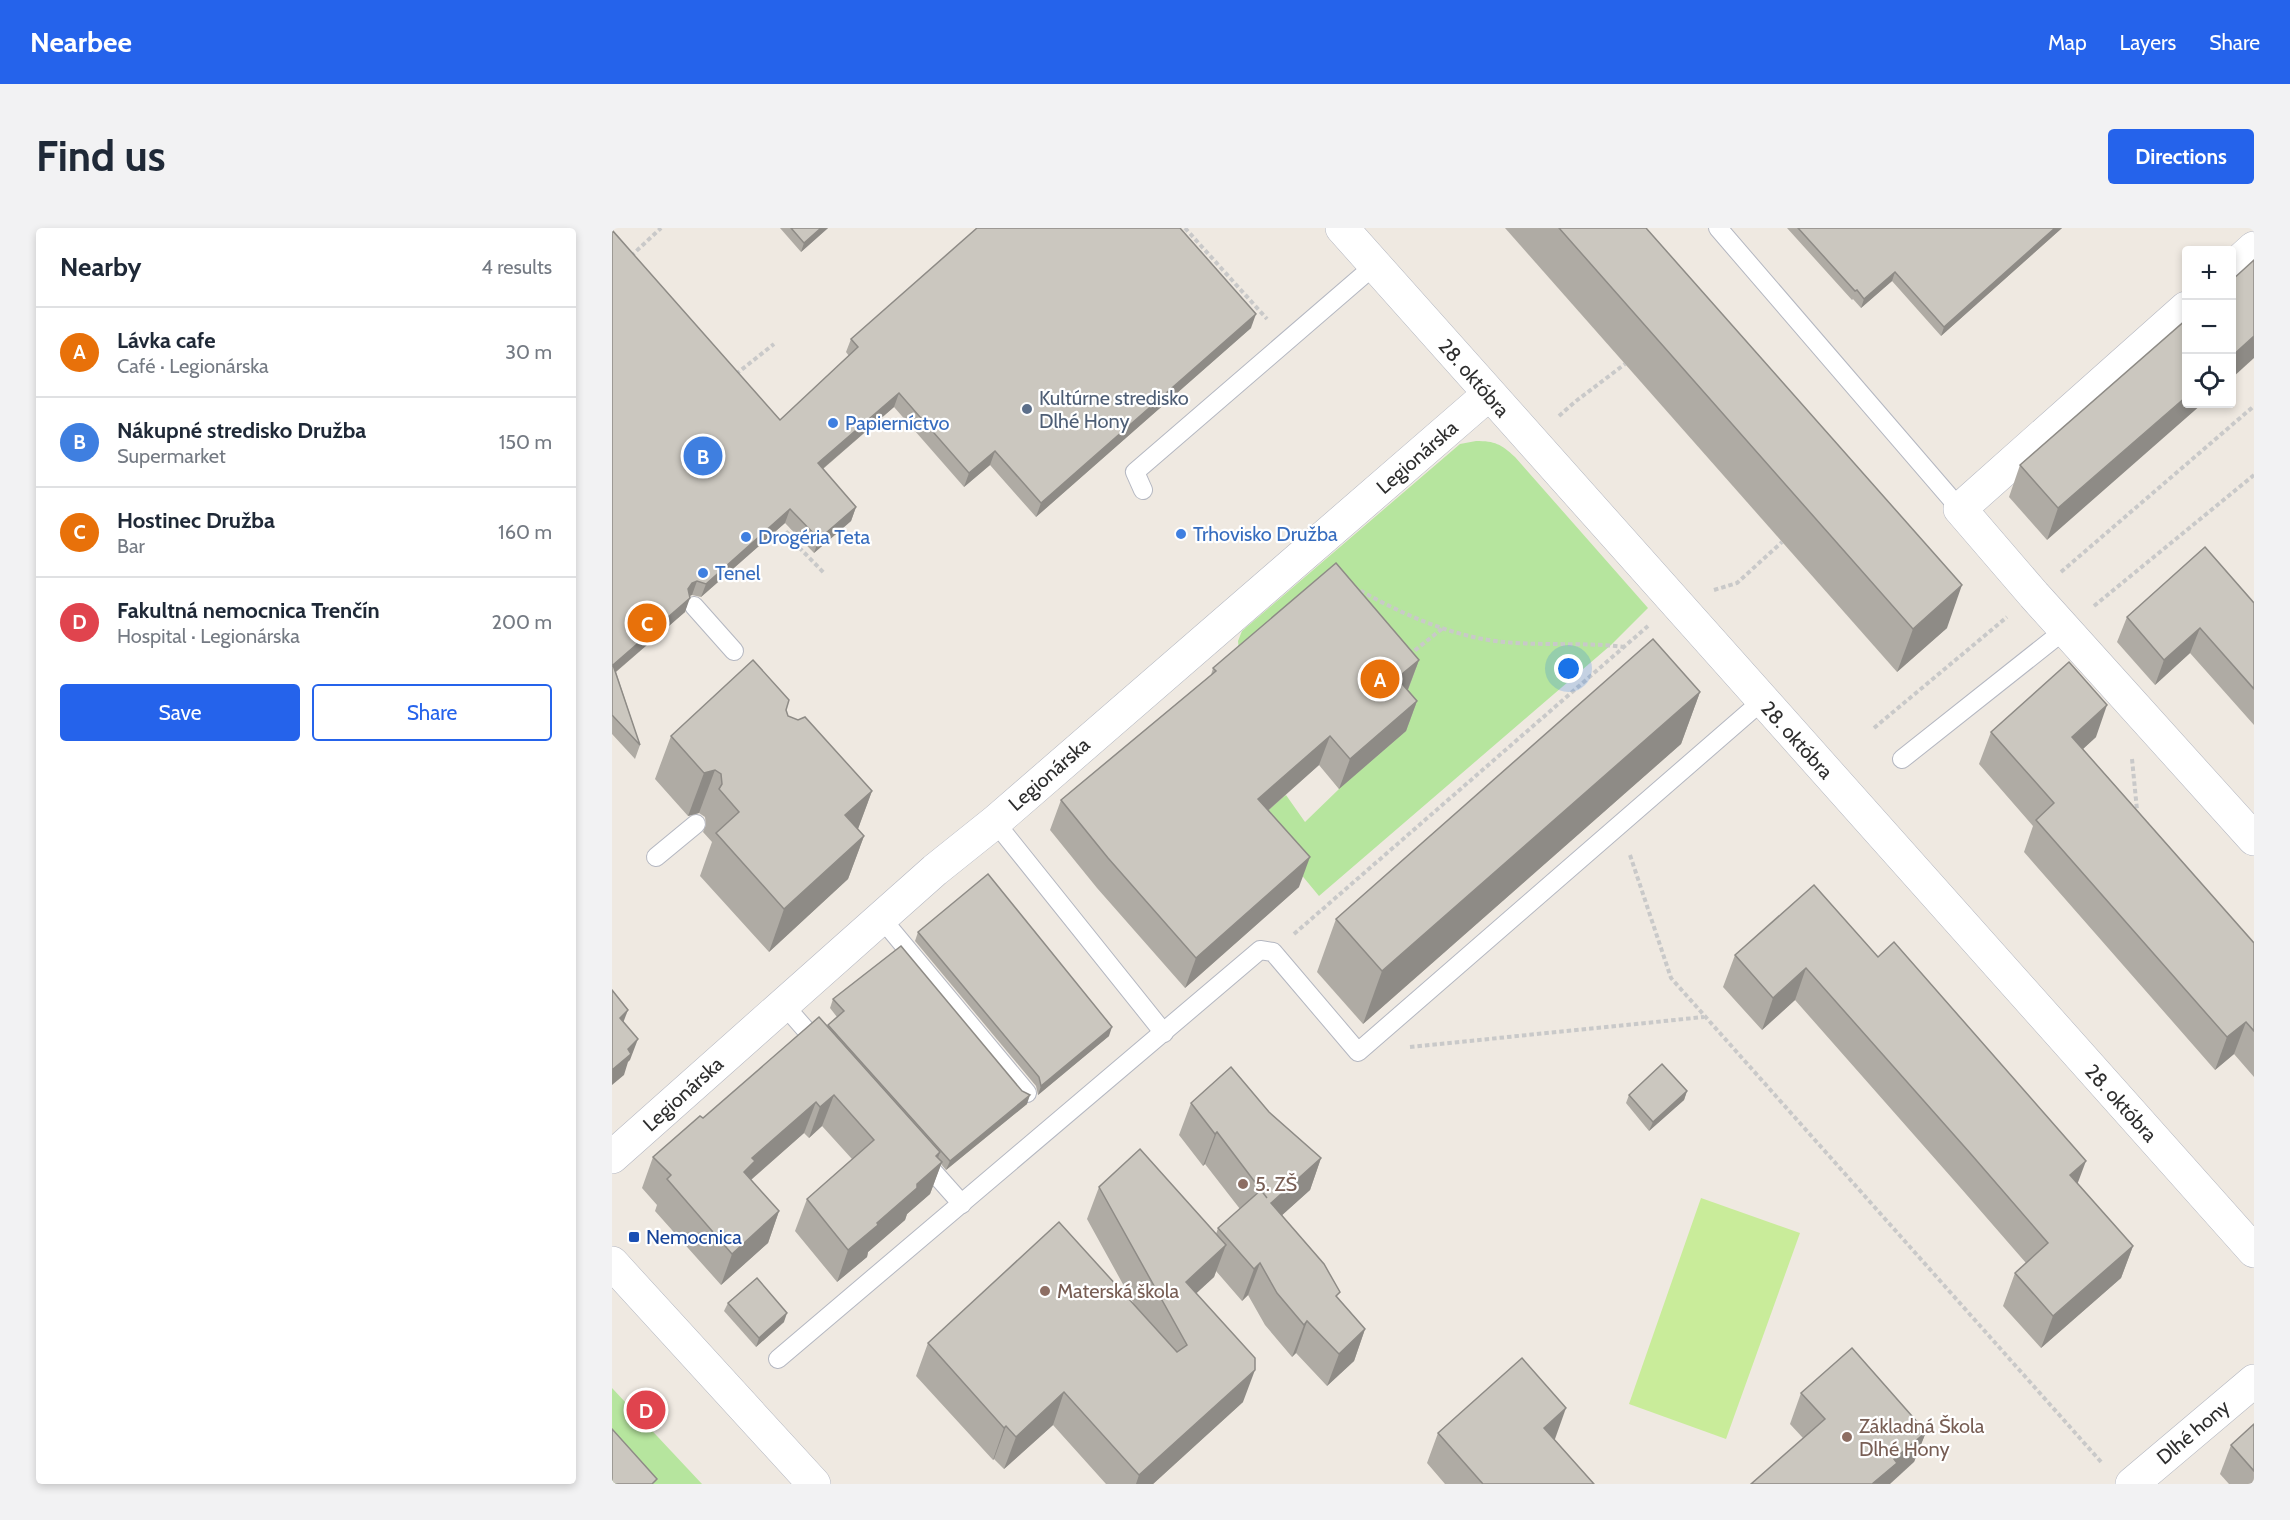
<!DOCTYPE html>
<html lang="en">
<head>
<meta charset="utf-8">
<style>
  :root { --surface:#fff; --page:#f2f2f3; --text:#1f2937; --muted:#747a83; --line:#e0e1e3; --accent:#2563eb }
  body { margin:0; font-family:Cabin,sans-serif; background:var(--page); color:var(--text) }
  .controls { position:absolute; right:18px; top:18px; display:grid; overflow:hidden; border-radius:6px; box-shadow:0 3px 9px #0003 }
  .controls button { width:54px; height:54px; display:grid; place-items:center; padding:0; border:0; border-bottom:2px solid var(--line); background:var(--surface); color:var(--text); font:30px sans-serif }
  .you { position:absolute; left:957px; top:441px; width:21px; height:21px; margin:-15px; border:4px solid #fff; border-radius:50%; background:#1a73e8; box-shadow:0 0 0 9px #1a73e833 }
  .badge { display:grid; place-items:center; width:39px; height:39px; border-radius:50%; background:var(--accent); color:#fff; font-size:20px; font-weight:700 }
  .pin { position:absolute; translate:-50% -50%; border:3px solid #fff; box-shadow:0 2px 6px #0006 }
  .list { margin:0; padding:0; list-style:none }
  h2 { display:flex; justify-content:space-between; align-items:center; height:78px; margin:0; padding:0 24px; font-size:26px }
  h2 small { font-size:20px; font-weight:400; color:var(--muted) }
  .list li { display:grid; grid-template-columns:39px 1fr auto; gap:18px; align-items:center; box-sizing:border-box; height:90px; padding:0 24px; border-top:2px solid var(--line) }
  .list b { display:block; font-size:22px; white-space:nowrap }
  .list p { margin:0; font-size:20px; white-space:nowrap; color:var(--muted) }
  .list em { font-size:20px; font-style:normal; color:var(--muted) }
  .actions { display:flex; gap:12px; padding:18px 24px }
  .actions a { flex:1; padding:14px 0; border:2px solid var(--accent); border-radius:6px; text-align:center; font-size:21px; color:var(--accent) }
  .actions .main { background:var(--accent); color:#fff }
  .icon { flex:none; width:33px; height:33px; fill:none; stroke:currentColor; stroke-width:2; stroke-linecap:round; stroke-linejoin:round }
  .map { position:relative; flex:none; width:1642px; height:1256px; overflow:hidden; border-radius:6px }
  header { display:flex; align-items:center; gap:36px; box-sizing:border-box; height:84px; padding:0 30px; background:var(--accent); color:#fff }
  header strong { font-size:28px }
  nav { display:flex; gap:33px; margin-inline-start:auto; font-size:21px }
  .intro { display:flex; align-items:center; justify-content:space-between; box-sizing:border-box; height:144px; padding:0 36px }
  h1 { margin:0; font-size:42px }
  .button { padding:15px 27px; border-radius:6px; background:var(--accent); color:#fff; font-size:21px; font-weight:700 }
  main { display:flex; gap:36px; padding:0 36px }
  aside { flex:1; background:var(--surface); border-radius:6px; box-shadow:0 3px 9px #0003 }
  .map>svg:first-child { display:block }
  .green { fill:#b6e59e }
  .pitch { fill:#c9ec9a }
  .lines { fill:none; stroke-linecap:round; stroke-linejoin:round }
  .service-casing { stroke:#b4b7c1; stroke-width:20 }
  .minor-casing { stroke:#b4b7c1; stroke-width:34 }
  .path { stroke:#c9c9c9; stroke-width:4; stroke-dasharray:4.5 3; stroke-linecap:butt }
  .service { stroke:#fff; stroke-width:18 }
  .minor { stroke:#fff; stroke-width:33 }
  .wall { fill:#afaba4 }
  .shaded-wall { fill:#8e8b86 }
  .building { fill:#cbc7bf; stroke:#8e8b86; stroke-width:1.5 }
  .service-dot { fill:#5c6f8a; stroke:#fff; stroke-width:2 }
  .shop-dot { fill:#3f7fe0; stroke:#fff; stroke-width:2 }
  .education-dot { fill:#8d6e63; stroke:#fff; stroke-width:2 }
  .transit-dot { fill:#1a4fb4; stroke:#fff; stroke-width:2 }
  .labels { text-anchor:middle; stroke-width:4.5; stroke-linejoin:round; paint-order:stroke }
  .street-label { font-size:20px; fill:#2e2e2e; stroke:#fff }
  .service-label { font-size:20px; fill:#4e5e75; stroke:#fff; text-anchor:start }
  .shop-label { font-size:20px; fill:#366cbe; stroke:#fff; text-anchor:start }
  .education-label { font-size:20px; fill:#785e54; stroke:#fff; text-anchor:start }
  .transit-label { font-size:20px; fill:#164399; stroke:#fff; text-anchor:start }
</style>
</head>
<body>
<header>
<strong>Nearbee</strong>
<nav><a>Map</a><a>Layers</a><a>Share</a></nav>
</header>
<div class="intro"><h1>Find us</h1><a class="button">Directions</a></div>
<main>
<aside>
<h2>Nearby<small>4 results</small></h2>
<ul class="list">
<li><span class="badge" style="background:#e8710a">A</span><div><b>Lávka cafe</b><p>Café · Legionárska</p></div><em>30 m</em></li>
<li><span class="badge" style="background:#3f7fe0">B</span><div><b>Nákupné stredisko Družba</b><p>Supermarket</p></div><em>150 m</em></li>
<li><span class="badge" style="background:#e8710a">C</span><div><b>Hostinec Družba</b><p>Bar</p></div><em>160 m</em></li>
<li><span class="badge" style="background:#e0444e">D</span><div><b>Fakultná nemocnica Trenčín</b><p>Hospital · Legionárska</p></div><em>200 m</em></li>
</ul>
<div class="actions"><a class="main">Save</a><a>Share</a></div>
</aside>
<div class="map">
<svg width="1642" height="1256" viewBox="0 0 1642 1256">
  <rect width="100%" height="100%" fill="#efe9e1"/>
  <g class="green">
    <path d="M 864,213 C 883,213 889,216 903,229 L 1036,380 L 999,417 L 707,668 L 643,591 L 674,567 L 693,594 L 727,561 L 627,423 L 626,413 L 630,403 L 848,216 Z"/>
    <path d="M 0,1160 L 90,1256 L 0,1256 Z"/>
  </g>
  <path class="pitch" d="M 1089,970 L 1188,1005 L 1114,1211 L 1017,1176 Z"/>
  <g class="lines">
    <g class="service-casing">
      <g id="service">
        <path d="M 1106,0 L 1348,281"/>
        <path d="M 531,262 L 523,244 L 763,37"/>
        <path d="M 82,378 L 122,423"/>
        <path d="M 1290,531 L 1454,401"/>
        <path d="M 383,594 L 552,805"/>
        <path d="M 44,629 L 84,596"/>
        <path d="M 270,691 L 415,865"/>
        <path d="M 172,777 L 208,818"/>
        <path d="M 309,930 L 350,976"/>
        <path d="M 166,1131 L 648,722 L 661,724 L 746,824 L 1150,473"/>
      </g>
    </g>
    <g class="minor-casing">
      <g id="minor">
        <path d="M 730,0 L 1642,1023"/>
        <path d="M 1620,40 L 1642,20"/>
        <path d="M 1574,80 L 1348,281 L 1422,367 L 1642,611"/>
        <path d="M 0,929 L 323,642 L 383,594 L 877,166"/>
        <path d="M 0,1035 L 202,1256"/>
        <path d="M 1520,1256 L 1642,1153"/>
      </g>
    </g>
    <g class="path">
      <path d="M 573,0 L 655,91"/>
      <path d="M 19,28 L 49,0"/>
      <path d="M 124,146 L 162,116"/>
      <path d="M 947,188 L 964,173 L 1013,136"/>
      <path d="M 182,298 L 174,306 L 212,345"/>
      <path d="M 1449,344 L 1642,178"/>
      <path d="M 742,359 C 787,385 840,409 892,414 C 932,418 972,414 1012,419"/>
      <path d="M 1102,362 L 1125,355 L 1170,314"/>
      <path d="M 1482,378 L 1642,247"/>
      <path d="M 797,427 L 831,400"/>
      <path d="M 1262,500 L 1395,389"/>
      <path d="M 1520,531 L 1525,582"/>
      <path d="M 1018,627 L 1059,750 L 1490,1235"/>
      <path d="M 682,706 L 1036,398"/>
      <path d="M 798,819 L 1092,789"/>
    </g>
    <use href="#service" class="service"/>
    <use href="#minor" class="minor"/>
  </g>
  <g class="wall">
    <path d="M 168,0 L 216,0 L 189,24 Z"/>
    <path d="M 893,0 L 1034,0 L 1335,400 L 1285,444 Z"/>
    <path d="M 1175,0 L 1450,0 L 1329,108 L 1280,53 L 1249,80 L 1241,71 L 1240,72 Z"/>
    <path d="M 0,2 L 168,192 L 237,128 L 234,124 L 239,111 L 639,100 L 424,289 L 378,237 L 352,259 L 282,179 L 211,241 L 244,279 L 239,293 L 202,325 L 173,295 L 89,369 L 80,367 L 77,368 L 73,384 L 4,444 L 28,517 L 23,531 L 0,506 Z"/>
    <path d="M 1575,91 L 1435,312 L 1397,269 L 1408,237 Z"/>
    <path d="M 1642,375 L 1642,497 L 1578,425 L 1543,457 L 1505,414 L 1515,389 Z"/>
    <path d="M 807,432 L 796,462 L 805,473 L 794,503 L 727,561 L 707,537 L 657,582 L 687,659 L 573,760 L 485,660 L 438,602 L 449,572 L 599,447 L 601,440 Z"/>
    <path d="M 1088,464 L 1069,516 L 751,796 L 705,744 L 724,691 Z"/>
    <path d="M 174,483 L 176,488 L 260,563 L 246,601 L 252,608 L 236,651 L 157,724 L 88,648 L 100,614 L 91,604 L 94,597 L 93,589 L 87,585 L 76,588 L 43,551 L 59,508 Z"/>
    <path d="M 1379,504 L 1484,509 L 1471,521 L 1642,715 L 1642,849 L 1622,826 L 1603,842 L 1412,624 L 1421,598 L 1367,536 Z"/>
    <path d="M 1202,657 L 1521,1018 L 1509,1050 L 1429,1120 L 1391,1078 L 1403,1045 L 1414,1035 L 1347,958 L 1183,772 L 1150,802 L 1111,759 L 1123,727 Z"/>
    <path d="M 306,704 L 497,808 L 426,867 L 424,858 L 303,713 Z"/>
    <path d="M 221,771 L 415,876 L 334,942 L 329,936 L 318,966 L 295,986 L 293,992 L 256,1024 L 255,1029 L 225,1054 L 183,1003 L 195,971 L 240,931 L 210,898 L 197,910 L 192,905 L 139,952 L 167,983 L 156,1015 L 109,1057 L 43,983 L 45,977 L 30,960 L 41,929 L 91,890 L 215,798 L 225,789 L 218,780 Z"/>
    <path d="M 1075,863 L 1072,872 L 1037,903 L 1014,875 L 1017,867 Z"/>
    <path d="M 579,875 L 657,884 L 709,930 L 698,962 L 670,987 L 726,1070 L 753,1101 L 742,1133 L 715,1158 L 684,1125 L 680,1129 L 653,1097 L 636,1067 L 630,1073 L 604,1043 L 602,1049 L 584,1065 L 631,1174 L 541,1256 L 494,1256 L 441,1197 L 392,1241 L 382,1231 L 381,1232 L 304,1148 L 316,1115 L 523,1078 L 475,991 L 487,959 L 604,1006 L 606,1000 L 628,981 L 593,936 L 591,938 L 567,907 Z"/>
    <path d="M 116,1075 L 172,1094 L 144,1119 L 112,1083 Z"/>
    <path d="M 1189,1165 L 1314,1204 L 1302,1234 L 1191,1210 L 1178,1196 Z"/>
    <path d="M 1642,1196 L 1642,1256 L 1617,1256 L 1608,1246 L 1619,1217 Z"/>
    <path d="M 826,1205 L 943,1211 L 942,1211 L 982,1256 L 833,1256 L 815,1235 Z"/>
  </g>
  <g class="shaded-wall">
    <path d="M 209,0 L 216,0 L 189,24 L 192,15 Z"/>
    <path d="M 1443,0 L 1450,0 L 1329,108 L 1332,99 Z"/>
    <path d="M 1283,44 L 1280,53 L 1249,80 L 1252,71 Z"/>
    <path d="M 644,86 L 639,100 L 424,289 L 429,275 Z"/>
    <path d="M 1642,108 L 1642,130 L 1620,150 L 1620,128 Z"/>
    <path d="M 287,165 L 282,179 L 201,249 L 206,235 Z"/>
    <path d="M 1575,168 L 1575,176 L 1590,176 L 1435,312 L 1446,280 Z"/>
    <path d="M 383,223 L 378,237 L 352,259 L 357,245 Z"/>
    <path d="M 244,279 L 239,293 L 202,325 L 207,311 Z"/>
    <path d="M 178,281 L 173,295 L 89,369 L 94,356 Z"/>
    <path d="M 85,353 L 80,367 L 75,369 L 76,361 L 80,355 Z"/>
    <path d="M 1350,357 L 1335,400 L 1285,444 L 1301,401 Z"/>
    <path d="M 78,370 L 73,384 L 0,447 L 1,437 Z"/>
    <path d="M 1588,400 L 1578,425 L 1543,457 L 1552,432 Z"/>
    <path d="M 807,432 L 796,461 L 775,480 L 785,450 Z"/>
    <path d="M 1088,464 L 1069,516 L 751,796 L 770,743 Z"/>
    <path d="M 805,473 L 794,503 L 727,561 L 738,531 Z"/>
    <path d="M 1495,477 L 1484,509 L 1449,541 L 1460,509 Z"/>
    <path d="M 718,508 L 707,537 L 636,600 L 646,571 Z"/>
    <path d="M 103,542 L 87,585 L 76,588 L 92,545 Z"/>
    <path d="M 260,563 L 244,606 L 233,587 Z"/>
    <path d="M 252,608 L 236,651 L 157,724 L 172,681 Z"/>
    <path d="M 698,629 L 687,659 L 573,760 L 584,730 Z"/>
    <path d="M 1194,740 L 1183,772 L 1150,802 L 1161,770 Z"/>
    <path d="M 16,782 L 8,803 L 8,790 Z"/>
    <path d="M 1634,794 L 1622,826 L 1603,842 L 1615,809 Z"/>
    <path d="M 500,799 L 497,808 L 426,867 L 429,858 Z"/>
    <path d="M 26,811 L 18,832 L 16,834 L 12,847 L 0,857 L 0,842 L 16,821 Z"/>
    <path d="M 1075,863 L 1072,872 L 1037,903 L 1041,894 Z"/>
    <path d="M 222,867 L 210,898 L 197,910 L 208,879 Z"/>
    <path d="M 418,867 L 415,876 L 334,942 L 338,933 Z"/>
    <path d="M 204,874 L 192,905 L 134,956 L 132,944 L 140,930 Z"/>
    <path d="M 605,904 L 593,936 L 591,938 L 603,906 Z"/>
    <path d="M 328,924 L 322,941 L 330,934 L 318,966 L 295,986 L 293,992 L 256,1024 L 255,1029 L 225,1054 L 236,1022 L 305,956 L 324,928 Z"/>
    <path d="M 709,930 L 698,962 L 648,1007 L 659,975 Z"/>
    <path d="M 1474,933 L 1462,965 L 1458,947 Z"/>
    <path d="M 167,983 L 156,1015 L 109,1057 L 120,1026 Z"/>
    <path d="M 614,1017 L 602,1049 L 562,1086 L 574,1054 Z"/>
    <path d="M 1521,1018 L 1509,1050 L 1429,1120 L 1441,1088 Z"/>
    <path d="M 648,1035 L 636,1067 L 630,1073 L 642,1041 Z"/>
    <path d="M 175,1085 L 172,1094 L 144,1119 L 147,1110 Z"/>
    <path d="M 695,1093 L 684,1125 L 680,1129 L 692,1097 Z"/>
    <path d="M 753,1101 L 742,1133 L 715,1158 L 727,1126 Z"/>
    <path d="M 643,1142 L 631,1174 L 541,1256 L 524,1256 L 527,1247 Z"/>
    <path d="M 452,1164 L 441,1197 L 392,1241 L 404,1209 Z"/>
    <path d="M 954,1180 L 943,1211 L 921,1230 L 932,1200 Z"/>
    <path d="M 394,1198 L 382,1231 L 381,1232 L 392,1200 Z"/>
    <path d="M 1314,1204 L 1302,1234 L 1278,1256 L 1260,1256 L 1282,1231 Z"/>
  </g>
  <g class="building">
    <path d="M 179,0 L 209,0 L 192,15 Z"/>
    <path d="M 365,0 L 568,0 L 644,86 L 429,275 L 383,223 L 357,245 L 287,165 L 206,235 L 244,279 L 207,311 L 178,281 L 94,356 L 85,353 L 80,355 L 76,361 L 78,370 L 1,437 L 28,517 L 0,487 L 0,2 L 168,192 L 246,119 L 239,111 Z"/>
    <path d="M 947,0 L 1034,0 L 1350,357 L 1301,401 Z"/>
    <path d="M 1186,0 L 1443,0 L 1332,99 L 1283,44 L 1252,71 L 1245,62 L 1243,63 Z"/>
    <path d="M 1642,32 L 1642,108 L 1620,128 L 1620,52 Z"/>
    <path d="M 1575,91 L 1575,168 L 1446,280 L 1408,237 Z"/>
    <path d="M 1593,319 L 1642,375 L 1642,461 L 1588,400 L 1552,432 L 1515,389 Z"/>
    <path d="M 724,335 L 807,432 L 785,450 L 805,473 L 738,531 L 718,508 L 646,571 L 698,629 L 584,730 L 496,630 L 449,572 L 604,443 L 601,440 Z"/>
    <path d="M 1041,411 L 1088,464 L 770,743 L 724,691 Z"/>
    <path d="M 141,432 L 177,472 L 174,482 L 176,488 L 186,492 L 193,489 L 260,563 L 233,587 L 252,608 L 172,681 L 104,605 L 127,584 L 107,561 L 110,556 L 109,546 L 103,542 L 92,545 L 59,508 Z"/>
    <path d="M 1457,434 L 1495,477 L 1460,509 L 1642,715 L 1642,803 L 1634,794 L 1615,809 L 1424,592 L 1442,575 L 1379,504 Z"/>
    <path d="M 376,646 L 500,799 L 429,858 L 427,849 L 306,704 Z"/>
    <path d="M 1202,657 L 1266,729 L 1282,714 L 1474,933 L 1458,947 L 1521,1018 L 1441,1088 L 1403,1045 L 1436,1015 L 1358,925 L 1194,740 L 1161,770 L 1123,727 Z"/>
    <path d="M 289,718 L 410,863 L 418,867 L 338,933 L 216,797 L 232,783 L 221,771 Z"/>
    <path d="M 0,762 L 16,782 L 8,790 L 26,811 L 16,821 L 19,826 L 0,842 Z"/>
    <path d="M 207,789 L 328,924 L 324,928 L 330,934 L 305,956 L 305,960 L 265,995 L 266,997 L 236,1022 L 195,971 L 262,912 L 222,867 L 208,879 L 204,874 L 140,930 L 143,933 L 132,944 L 167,983 L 120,1026 L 55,951 L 59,947 L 41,929 L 88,888 L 91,890 Z"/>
    <path d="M 1050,836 L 1075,863 L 1041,894 L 1017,867 Z"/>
    <path d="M 619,839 L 657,884 L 709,930 L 659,975 L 712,1036 L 728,1064 L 724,1068 L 753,1101 L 727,1126 L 695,1093 L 692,1097 L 665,1065 L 648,1035 L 642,1041 L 606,1000 L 649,962 L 655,970 L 605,904 L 603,906 L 579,875 Z"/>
    <path d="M 528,921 L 614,1017 L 574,1054 L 643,1130 L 643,1142 L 527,1247 L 452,1164 L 404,1209 L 394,1198 L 392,1200 L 316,1115 L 447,994 L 565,1124 L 575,1117 L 487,959 Z"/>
    <path d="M 145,1050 L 175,1085 L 147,1110 L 116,1075 Z"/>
    <path d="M 1240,1120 L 1314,1204 L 1282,1231 L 1285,1235 L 1260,1256 L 1139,1256 L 1213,1191 L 1189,1165 Z"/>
    <path d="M 910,1130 L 954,1180 L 932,1200 L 982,1256 L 871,1256 L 826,1205 Z"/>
    <path d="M 1642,1196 L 1642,1243 L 1619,1217 Z"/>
    <path d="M 0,1201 L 45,1251 L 40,1256 L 0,1256 Z"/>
  </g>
  <circle class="service-dot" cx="415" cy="181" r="6"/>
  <g class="shop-dot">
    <circle cx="221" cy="195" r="6"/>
    <circle cx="569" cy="306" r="6"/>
    <circle cx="134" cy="309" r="6"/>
    <circle cx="91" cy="345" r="6"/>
  </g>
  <g class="education-dot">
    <circle cx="631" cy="956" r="6"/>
    <circle cx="433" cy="1063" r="6"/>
    <circle cx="1235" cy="1209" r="6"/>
  </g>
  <rect class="transit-dot" x="16" y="1003" width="12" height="12" rx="3"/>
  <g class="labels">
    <g class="street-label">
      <text transform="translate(862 150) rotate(49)" y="7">28. októbra</text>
      <text transform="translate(805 229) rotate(-41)" y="7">Legionárska</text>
      <text transform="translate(1185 512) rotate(48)" y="7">28. októbra</text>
      <text transform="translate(437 546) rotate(-41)" y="7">Legionárska</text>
      <text transform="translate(71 866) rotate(-42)" y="7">Legionárska</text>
      <text transform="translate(1509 875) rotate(48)" y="7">28. októbra</text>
      <text transform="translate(1581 1204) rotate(-40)" y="7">Dlhé hony</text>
    </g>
    <g class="service-label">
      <text x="427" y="177">Kultúrne stredisko<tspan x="427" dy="23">Dlhé Hony</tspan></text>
    </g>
    <g class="shop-label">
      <text x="233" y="202">Papierníctvo</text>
      <text x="581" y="313">Trhovisko Družba</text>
      <text x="146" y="316">Drogéria Teta</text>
      <text x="103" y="352">Tenel</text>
    </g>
    <g class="education-label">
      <text x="643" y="963">5. ZŠ</text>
      <text x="445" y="1070">Materská škola</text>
      <text x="1247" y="1205">Základná Škola<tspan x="1247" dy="23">Dlhé Hony</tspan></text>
    </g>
    <g class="transit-label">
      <text x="34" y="1016">Nemocnica</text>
    </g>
  </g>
</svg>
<div class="controls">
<button>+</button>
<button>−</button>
<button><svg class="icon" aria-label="locate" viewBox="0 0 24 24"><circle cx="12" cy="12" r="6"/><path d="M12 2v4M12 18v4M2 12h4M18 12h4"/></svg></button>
</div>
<div class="you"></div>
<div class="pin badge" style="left:768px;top:451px;background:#e8710a">A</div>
<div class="pin badge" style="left:91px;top:228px;background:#3f7fe0">B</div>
<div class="pin badge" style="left:35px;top:395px;background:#e8710a">C</div>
<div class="pin badge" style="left:34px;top:1182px;background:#e0444e">D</div>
</div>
</main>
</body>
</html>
